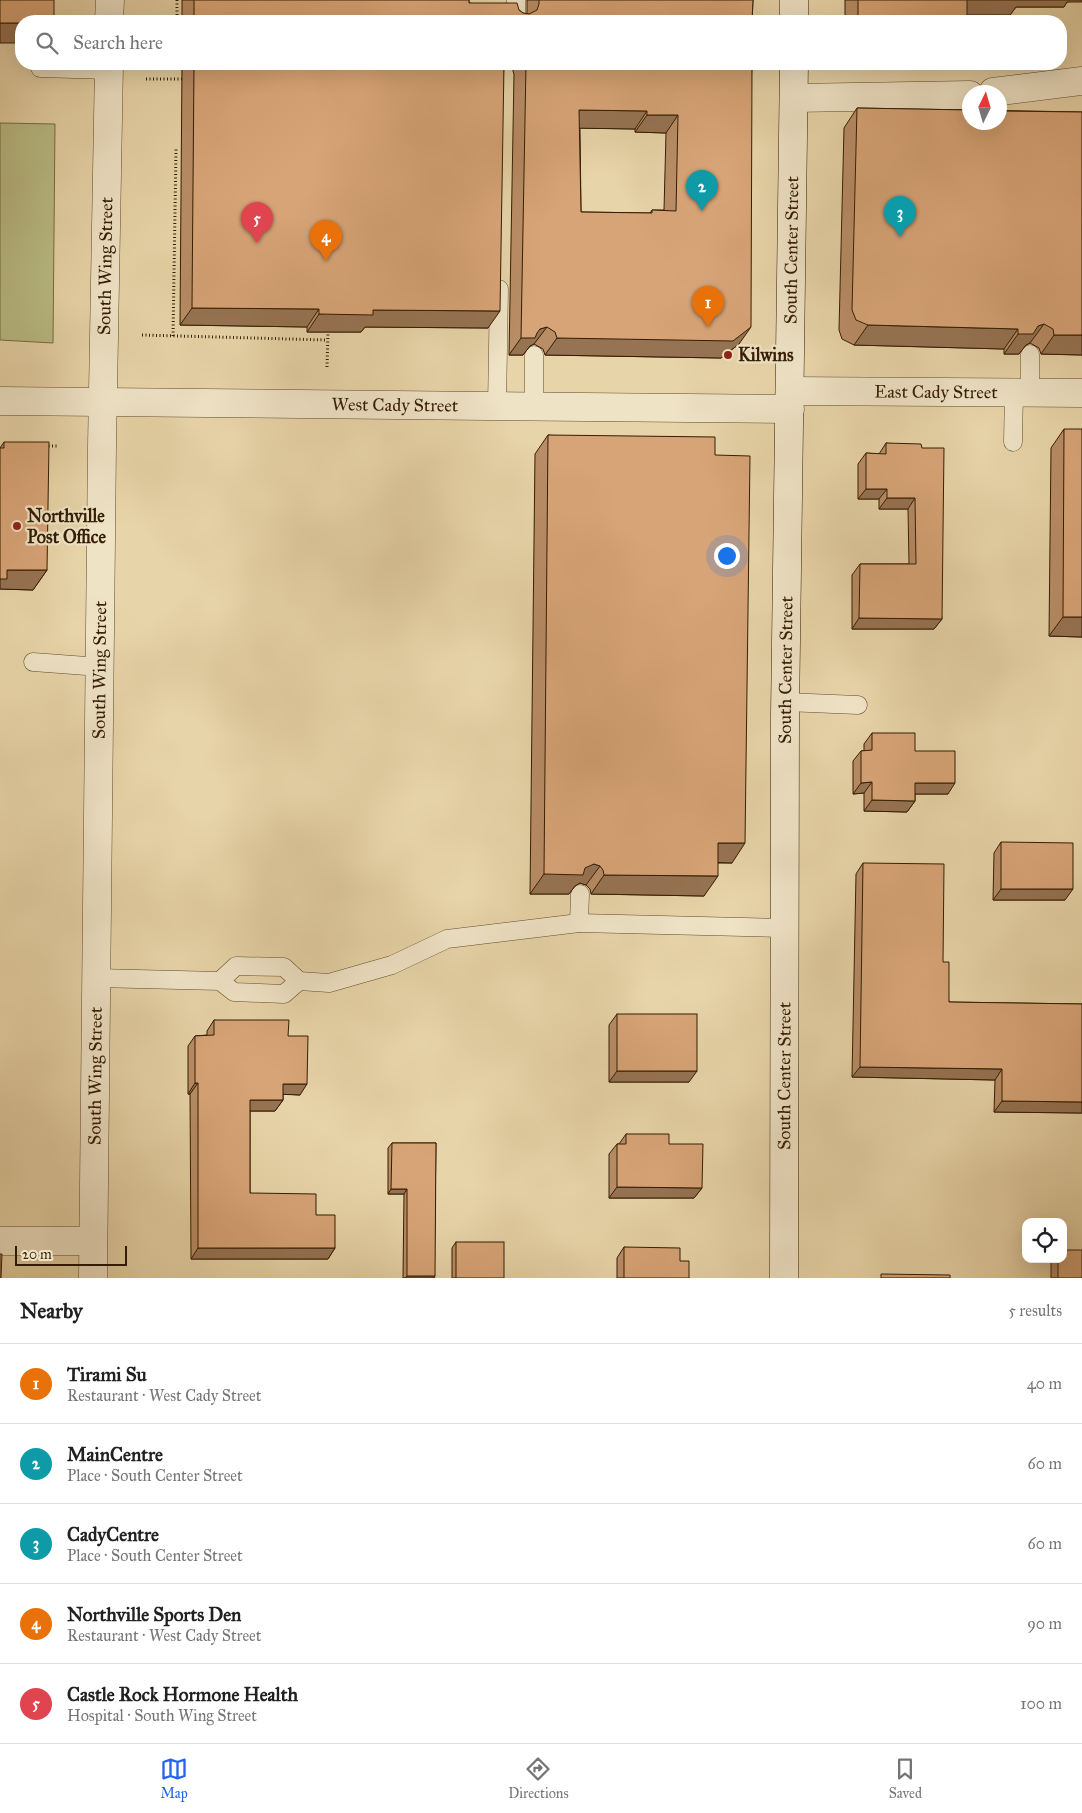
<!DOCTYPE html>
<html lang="en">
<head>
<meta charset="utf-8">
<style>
  :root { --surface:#fff; --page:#f2f2f2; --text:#202124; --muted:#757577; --line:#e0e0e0; --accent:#2563eb }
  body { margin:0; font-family:"IM FELL Great Primer",serif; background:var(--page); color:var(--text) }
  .controls { position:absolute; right:15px; bottom:15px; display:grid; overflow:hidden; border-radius:10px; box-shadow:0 5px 20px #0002 }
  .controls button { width:45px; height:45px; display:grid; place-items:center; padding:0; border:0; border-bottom:1px solid var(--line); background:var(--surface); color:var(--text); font:25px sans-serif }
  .compass { position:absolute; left:962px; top:85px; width:45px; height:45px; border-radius:50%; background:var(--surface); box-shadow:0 5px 20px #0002; rotate:5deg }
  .scale { position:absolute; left:15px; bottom:12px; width:112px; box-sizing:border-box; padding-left:5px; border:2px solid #341d02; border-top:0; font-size:14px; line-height:18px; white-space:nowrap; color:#341d02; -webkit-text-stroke:4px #efe3c6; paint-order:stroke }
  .you { position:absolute; left:726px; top:555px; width:18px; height:18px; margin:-12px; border:4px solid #fff; border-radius:50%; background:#1a73e8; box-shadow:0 0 0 8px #1a73e833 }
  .badge { display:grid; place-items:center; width:32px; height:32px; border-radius:50%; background:var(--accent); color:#fff; font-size:16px; font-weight:700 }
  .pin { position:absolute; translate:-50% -41px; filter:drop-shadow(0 1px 2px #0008) }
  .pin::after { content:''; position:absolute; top:26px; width:18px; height:15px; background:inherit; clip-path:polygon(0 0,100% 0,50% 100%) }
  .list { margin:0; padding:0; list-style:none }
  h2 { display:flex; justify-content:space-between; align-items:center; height:65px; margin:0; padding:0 20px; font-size:21px }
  h2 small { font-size:16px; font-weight:400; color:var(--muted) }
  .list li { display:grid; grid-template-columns:32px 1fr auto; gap:15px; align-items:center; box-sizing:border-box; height:80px; padding:0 20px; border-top:1px solid var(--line) }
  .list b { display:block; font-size:19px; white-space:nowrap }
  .list p { margin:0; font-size:16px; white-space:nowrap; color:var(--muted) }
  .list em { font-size:16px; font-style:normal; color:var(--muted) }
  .icon { flex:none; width:28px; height:28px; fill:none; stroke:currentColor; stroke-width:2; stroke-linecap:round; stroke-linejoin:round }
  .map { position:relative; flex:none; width:1082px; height:1278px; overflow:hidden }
  .search { position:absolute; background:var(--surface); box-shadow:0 5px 20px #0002; left:15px; right:15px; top:15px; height:55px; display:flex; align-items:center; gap:12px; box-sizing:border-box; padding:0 18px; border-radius:20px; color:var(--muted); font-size:19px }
  .sheet { height:465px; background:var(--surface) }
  nav { display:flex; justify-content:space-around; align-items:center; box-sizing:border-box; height:70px; border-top:1px solid var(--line); background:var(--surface); font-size:14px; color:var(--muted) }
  nav a { display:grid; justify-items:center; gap:2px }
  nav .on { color:var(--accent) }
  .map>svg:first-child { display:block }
  .green { fill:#b9bc85; stroke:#766c44 }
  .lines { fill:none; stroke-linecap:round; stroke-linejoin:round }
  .lane-casing { stroke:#614b2c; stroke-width:19 }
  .street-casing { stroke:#614b2c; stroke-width:29 }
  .secondary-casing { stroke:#341d02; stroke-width:29 }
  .path { stroke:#341d02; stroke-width:3; stroke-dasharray:1 2.5; stroke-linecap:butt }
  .lane { stroke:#efe3c6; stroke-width:18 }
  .street { stroke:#efe3c6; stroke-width:28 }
  .secondary { stroke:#efe3c6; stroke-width:28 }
  .wall { fill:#b98d66; stroke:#341d02; fill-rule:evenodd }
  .shaded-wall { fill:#967353; stroke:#341d02 }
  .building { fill:#d7a477; stroke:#341d02; fill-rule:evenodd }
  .poi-dot { fill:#8f2418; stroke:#efe3c6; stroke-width:2 }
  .labels { text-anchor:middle; stroke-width:4.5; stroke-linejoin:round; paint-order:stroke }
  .street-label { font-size:18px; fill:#341d02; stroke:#efe3c6 }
  .poi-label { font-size:18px; font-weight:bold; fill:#341d02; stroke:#efe3c6; text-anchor:start }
</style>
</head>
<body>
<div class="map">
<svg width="1082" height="1278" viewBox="0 0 1082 1278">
  <rect width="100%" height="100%" fill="#e7d4a8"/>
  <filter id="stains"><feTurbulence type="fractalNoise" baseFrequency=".004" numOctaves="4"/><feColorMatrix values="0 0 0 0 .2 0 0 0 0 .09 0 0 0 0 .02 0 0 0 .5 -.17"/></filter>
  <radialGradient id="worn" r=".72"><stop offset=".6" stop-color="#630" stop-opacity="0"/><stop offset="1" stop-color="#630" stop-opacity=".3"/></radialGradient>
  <path class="green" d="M 0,123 L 55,124 L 53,343 L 0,340 Z"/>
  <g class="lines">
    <g class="lane-casing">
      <g id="lane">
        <path d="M 516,0 L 516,21"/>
        <path d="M 40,68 L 109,70"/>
        <path d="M 1030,392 L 1030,354"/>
        <path d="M 497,406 L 499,289"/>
        <path d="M 534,407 L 534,355"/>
        <path d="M 1013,442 L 1014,392"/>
        <path d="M 33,662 L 100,667"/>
        <path d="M 785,702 L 858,705"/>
        <path d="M 579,923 L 580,894"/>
        <path d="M 96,978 L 220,981 L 234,992 L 284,994 L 299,981"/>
        <path d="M 220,981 L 236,966 L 284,967 L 299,981 L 329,983 L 392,965 L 447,939 L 579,923 L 784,928"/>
      </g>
    </g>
    <g class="street-casing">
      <g id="street">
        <path d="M 109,21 L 110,0"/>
        <path d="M 993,92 L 1082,81"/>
        <path d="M 794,98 L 970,95"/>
        <path id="s1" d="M 790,391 L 1082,393"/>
        <path id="s2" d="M 0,401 L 790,409"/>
        <path d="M 0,1241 L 93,1241"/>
        <path id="s3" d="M 93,1278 L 102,446 L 109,64"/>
      </g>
    </g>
    <g class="secondary-casing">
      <g id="secondary">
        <path d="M 794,21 L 794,0"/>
        <path id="s4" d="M 784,1278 L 785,714 L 794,64"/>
      </g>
    </g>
    <g class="path">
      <path d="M 177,0 L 177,21"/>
      <path d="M 146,79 L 185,79"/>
      <path d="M 142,335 L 327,340"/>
      <path d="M 173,336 L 176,149"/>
      <path d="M 327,367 L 328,332"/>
      <path d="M 45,446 L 59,446"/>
    </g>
    <use href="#lane" class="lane"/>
    <use href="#street" class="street"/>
    <use href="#secondary" class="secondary"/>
  </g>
  <g class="wall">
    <path d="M 182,0 L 469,0 L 469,3 L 519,10 L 523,13 L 527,14 L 527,0 L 753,0 L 752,21 L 182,21 Z"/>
    <path d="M 845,0 L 1082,0 L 1067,2 L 1064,7 L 1016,7 L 1010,15 L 967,15 L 967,21 L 845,21 Z"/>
    <path d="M 182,64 L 752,64 L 739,344 L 721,358 L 545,355 L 543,349 L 534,344 L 530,346 L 523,355 L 509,355 L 514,74 L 512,68 L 504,64 L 488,328 L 365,327 L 361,332 L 307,332 L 307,327 L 180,325 ZM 580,128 L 635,129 L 635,132 L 666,133 L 664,210 L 652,210 L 650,213 L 581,212 Z"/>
    <path d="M 857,108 L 1082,112 L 1082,355 L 1041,354 L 1039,348 L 1030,343 L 1026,345 L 1019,354 L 1004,354 L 1004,349 L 854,345 L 842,339 L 839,330 L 844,128 Z"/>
    <path d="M 1064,429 L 1082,637 L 1049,636 L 1051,448 Z"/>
    <path d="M 548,435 L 715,455 L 732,863 L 718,863 L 704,896 L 591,894 L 590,889 L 586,885 L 580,883 L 575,886 L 569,894 L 530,894 L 535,454 Z"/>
    <path d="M 4,442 L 47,570 L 33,590 L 0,589 L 0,448 Z"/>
    <path d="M 886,443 L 922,448 L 942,619 L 934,629 L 852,629 L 852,575 L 860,564 L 909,564 L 908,509 L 879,509 L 879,499 L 858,499 L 858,464 L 866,453 L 879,454 Z"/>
    <path d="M 872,733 L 915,751 L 948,794 L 915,794 L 915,801 L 907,812 L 864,811 L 864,793 L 853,794 L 853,761 L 861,751 L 864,751 L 864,744 Z"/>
    <path d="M 1001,842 L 1065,900 L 993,900 L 994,853 Z"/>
    <path d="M 863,863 L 943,962 L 949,1002 L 1082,1004 L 1082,1113 L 994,1112 L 995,1080 L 852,1077 L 856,874 Z"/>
    <path d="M 617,1014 L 689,1082 L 609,1082 L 609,1025 Z"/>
    <path d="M 214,1020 L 288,1036 L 300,1095 L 283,1094 L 283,1100 L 275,1111 L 250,1111 L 250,1193 L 316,1215 L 335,1248 L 328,1259 L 191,1259 L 190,1094 L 188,1094 L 188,1046 L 195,1036 L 207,1035 L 207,1031 Z"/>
    <path d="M 626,1134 L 669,1144 L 702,1188 L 694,1198 L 609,1198 L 609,1154 L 617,1144 L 619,1144 Z"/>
    <path d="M 392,1143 L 436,1143 L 434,1278 L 403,1278 L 404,1194 L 388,1194 L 388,1148 Z"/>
    <path d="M 456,1242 L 504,1278 L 452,1278 L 452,1248 Z"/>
    <path d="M 624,1247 L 680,1261 L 689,1278 L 617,1278 L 617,1258 Z"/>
    <path d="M 1052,1259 L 1063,1259 L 1082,1278 L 1051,1278 L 1051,1260 Z"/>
  </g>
  <g class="shaded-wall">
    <path d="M 964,0 L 1082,0 L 1082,2 L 1067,2 L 1064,7 L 1016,7 L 1010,15 L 954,15 Z"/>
    <rect x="0" y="23" width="21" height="20"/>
    <path d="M 579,110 L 647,111 L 635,129 L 567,128 Z"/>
    <path d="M 647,115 L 678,115 L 666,133 L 635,132 Z"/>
    <path d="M 192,308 L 319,309 L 307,327 L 180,325 Z"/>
    <path d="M 373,310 L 500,311 L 488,328 L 365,327 L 361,332 L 307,332 L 319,314 Z"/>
    <path d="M 1044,324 L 1030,343 L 1026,345 L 1019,354 L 1004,354 L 1018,334 L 1038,326 Z"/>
    <path d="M 868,325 L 1018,329 L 1004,349 L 854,345 Z"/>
    <path d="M 547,327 L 534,344 L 530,346 L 523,355 L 509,355 L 521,338 L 540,329 Z"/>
    <path d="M 751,327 L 739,344 L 721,358 L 545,355 L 557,338 Z"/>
    <path d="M 1054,335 L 1082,335 L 1082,355 L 1041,354 Z"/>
    <path d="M 866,489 L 887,489 L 879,499 L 858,499 Z"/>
    <path d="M 887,498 L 915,498 L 908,509 L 879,509 Z"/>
    <path d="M 7,570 L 47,570 L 33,590 L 0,589 L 0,579 Z"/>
    <path d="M 1063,617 L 1082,617 L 1082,637 L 1049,636 Z"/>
    <path d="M 859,618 L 942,619 L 934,629 L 852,629 Z"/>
    <path d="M 872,782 L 864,793 L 853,794 L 861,783 Z"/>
    <path d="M 915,783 L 955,783 L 948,794 L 908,794 Z"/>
    <path d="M 872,800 L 915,801 L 907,812 L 864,811 Z"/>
    <path d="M 718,843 L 745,843 L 732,863 L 704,862 Z"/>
    <path d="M 594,864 L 600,866 L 586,885 L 580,883 L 575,886 L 569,894 L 530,894 L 544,874 Z"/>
    <path d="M 604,875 L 718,876 L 704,896 L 591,894 Z"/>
    <path d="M 1001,889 L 1073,889 L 1065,900 L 993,900 Z"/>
    <path d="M 860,1067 L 1002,1069 L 995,1080 L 852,1077 Z"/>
    <path d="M 617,1071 L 697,1071 L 689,1082 L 609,1082 Z"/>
    <path d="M 195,1083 L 198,1083 L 190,1094 L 188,1094 Z"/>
    <path d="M 283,1084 L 307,1084 L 300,1095 L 275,1094 Z"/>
    <path d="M 250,1100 L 283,1100 L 275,1111 L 242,1111 Z"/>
    <path d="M 1002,1101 L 1082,1102 L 1082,1113 L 994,1112 Z"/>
    <path d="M 617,1187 L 702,1188 L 694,1198 L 609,1198 Z"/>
    <path d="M 391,1189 L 407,1189 L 404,1194 L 388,1194 Z"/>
    <path d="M 198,1248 L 335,1248 L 328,1259 L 191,1259 Z"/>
    <path d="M 407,1276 L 435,1276 L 434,1278 L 405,1278 Z"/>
  </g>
  <g class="building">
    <path d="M 0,0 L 54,0 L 54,21 L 21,21 L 21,23 L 0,23 Z"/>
    <path d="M 194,0 L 469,0 L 469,3 L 517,3 L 519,10 L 523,13 L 529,14 L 537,10 L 539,4 L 539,0 L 753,0 L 752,21 L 194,21 Z"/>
    <rect x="858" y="0" width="109" height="21"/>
    <path d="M 194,64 L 504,64 L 500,311 L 373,310 L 373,315 L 319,314 L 319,309 L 192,308 Z"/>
    <path d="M 526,64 L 752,64 L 751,327 L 733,341 L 557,338 L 555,332 L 547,327 L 540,329 L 537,333 L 535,338 L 521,338 ZM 579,110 L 647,111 L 647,115 L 678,115 L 676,211 L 652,210 L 652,213 L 581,212 Z"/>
    <path d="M 857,108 L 970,110 L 970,122 L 1000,122 L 1000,111 L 1082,112 L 1082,335 L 1054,335 L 1053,329 L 1044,324 L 1038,326 L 1033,334 L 1018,334 L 1018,329 L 868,325 L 856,320 L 852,310 Z"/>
    <path d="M 1064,429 L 1082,429 L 1082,617 L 1063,617 Z"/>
    <path d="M 548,435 L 715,437 L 715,455 L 750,456 L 745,843 L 718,843 L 718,876 L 604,875 L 603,870 L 600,866 L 594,864 L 585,868 L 583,875 L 544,874 Z"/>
    <path d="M 4,442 L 49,442 L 47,570 L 7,570 L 7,579 L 0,579 L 0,448 L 4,448 Z"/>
    <path d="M 886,443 L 921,444 L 922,448 L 944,448 L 942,619 L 859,618 L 860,564 L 916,564 L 915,498 L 887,498 L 887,489 L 866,489 L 866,453 L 886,454 Z"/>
    <path d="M 872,733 L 915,733 L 915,751 L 955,751 L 955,783 L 915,783 L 915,801 L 872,800 L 872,782 L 861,783 L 861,751 L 872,750 Z"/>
    <path d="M 1001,842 L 1073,843 L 1073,889 L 1001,889 Z"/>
    <path d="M 863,863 L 944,864 L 943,962 L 949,962 L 949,1002 L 1082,1004 L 1082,1102 L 1002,1101 L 1002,1069 L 860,1067 Z"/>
    <rect x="617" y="1014" width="80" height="57"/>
    <path d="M 214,1020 L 289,1020 L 288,1036 L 308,1036 L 307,1084 L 283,1084 L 283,1100 L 250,1100 L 250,1193 L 316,1194 L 316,1215 L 335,1215 L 335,1248 L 198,1248 L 198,1083 L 195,1083 L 195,1036 L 214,1035 Z"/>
    <path d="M 626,1134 L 669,1134 L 669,1144 L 703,1144 L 702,1188 L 617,1187 L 617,1144 L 626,1144 Z"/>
    <path d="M 392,1143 L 436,1143 L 435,1276 L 407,1276 L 407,1189 L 391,1189 Z"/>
    <rect x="456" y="1242" width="48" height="36"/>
    <path d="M 624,1247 L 680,1248 L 680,1261 L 689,1261 L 689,1278 L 624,1278 Z"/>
    <path d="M 1063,1250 L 1082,1250 L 1082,1278 L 1058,1278 L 1058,1259 L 1063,1259 Z"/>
    <path d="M 0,1254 L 2,1254 L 1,1278 L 0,1278 Z"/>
    <path d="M 881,1274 L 950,1275 L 950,1278 L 881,1278 Z"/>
  </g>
  <g class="poi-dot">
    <circle cx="728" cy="355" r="5"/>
    <circle cx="17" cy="526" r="5"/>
  </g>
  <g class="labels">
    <g class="street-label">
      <text dy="6" stroke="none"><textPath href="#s4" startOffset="1028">South Center Street</textPath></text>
      <text dy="6" stroke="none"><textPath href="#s3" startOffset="1012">South Wing Street</textPath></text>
      <text dy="6" stroke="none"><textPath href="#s1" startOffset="146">East Cady Street</textPath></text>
      <text dy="6" stroke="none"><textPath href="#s2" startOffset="395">West Cady Street</textPath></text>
      <text dy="6" stroke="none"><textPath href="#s3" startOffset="608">South Wing Street</textPath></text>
      <text dy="6" stroke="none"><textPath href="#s4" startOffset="608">South Center Street</textPath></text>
      <text dy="6" stroke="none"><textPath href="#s3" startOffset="202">South Wing Street</textPath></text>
      <text dy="6" stroke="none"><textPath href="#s4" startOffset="202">South Center Street</textPath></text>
    </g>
    <g class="poi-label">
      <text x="738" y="361">Kilwins</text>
      <text x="27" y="522">Northville<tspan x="27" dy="21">Post Office</tspan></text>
    </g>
  </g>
  <rect width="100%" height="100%" filter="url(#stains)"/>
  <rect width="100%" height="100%" fill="url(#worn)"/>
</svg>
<div class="controls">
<button><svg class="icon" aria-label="locate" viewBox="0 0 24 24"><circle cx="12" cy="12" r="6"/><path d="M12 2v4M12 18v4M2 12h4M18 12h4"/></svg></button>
</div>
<svg class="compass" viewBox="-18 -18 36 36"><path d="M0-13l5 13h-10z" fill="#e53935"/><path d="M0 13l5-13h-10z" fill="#757577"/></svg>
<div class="scale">20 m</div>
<div class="you"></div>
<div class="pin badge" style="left:708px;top:327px;background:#e8710a">1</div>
<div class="pin badge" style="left:702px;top:211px;background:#0f9aa8">2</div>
<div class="pin badge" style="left:900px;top:237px;background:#0f9aa8">3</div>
<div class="pin badge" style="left:326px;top:261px;background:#e8710a">4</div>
<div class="pin badge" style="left:257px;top:243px;background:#e0444e">5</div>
<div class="search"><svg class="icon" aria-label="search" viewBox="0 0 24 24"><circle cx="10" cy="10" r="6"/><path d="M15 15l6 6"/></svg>Search here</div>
</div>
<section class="sheet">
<h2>Nearby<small>5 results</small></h2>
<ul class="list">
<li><span class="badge" style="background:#e8710a">1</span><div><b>Tirami Su</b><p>Restaurant · West Cady Street</p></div><em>40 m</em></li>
<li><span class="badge" style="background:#0f9aa8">2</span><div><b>MainCentre</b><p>Place · South Center Street</p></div><em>60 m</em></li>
<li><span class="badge" style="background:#0f9aa8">3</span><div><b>CadyCentre</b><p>Place · South Center Street</p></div><em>60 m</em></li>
<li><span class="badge" style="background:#e8710a">4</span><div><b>Northville Sports Den</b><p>Restaurant · West Cady Street</p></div><em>90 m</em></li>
<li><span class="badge" style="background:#e0444e">5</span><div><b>Castle Rock Hormone Health</b><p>Hospital · South Wing Street</p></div><em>100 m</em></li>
</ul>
</section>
<nav>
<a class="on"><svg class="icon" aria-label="map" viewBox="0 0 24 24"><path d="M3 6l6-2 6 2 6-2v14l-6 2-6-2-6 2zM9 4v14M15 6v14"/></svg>Map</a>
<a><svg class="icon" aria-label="directions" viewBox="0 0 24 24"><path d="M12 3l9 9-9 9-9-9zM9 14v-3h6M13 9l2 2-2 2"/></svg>Directions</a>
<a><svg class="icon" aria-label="saved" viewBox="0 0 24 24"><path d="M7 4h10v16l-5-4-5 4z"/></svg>Saved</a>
</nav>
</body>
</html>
